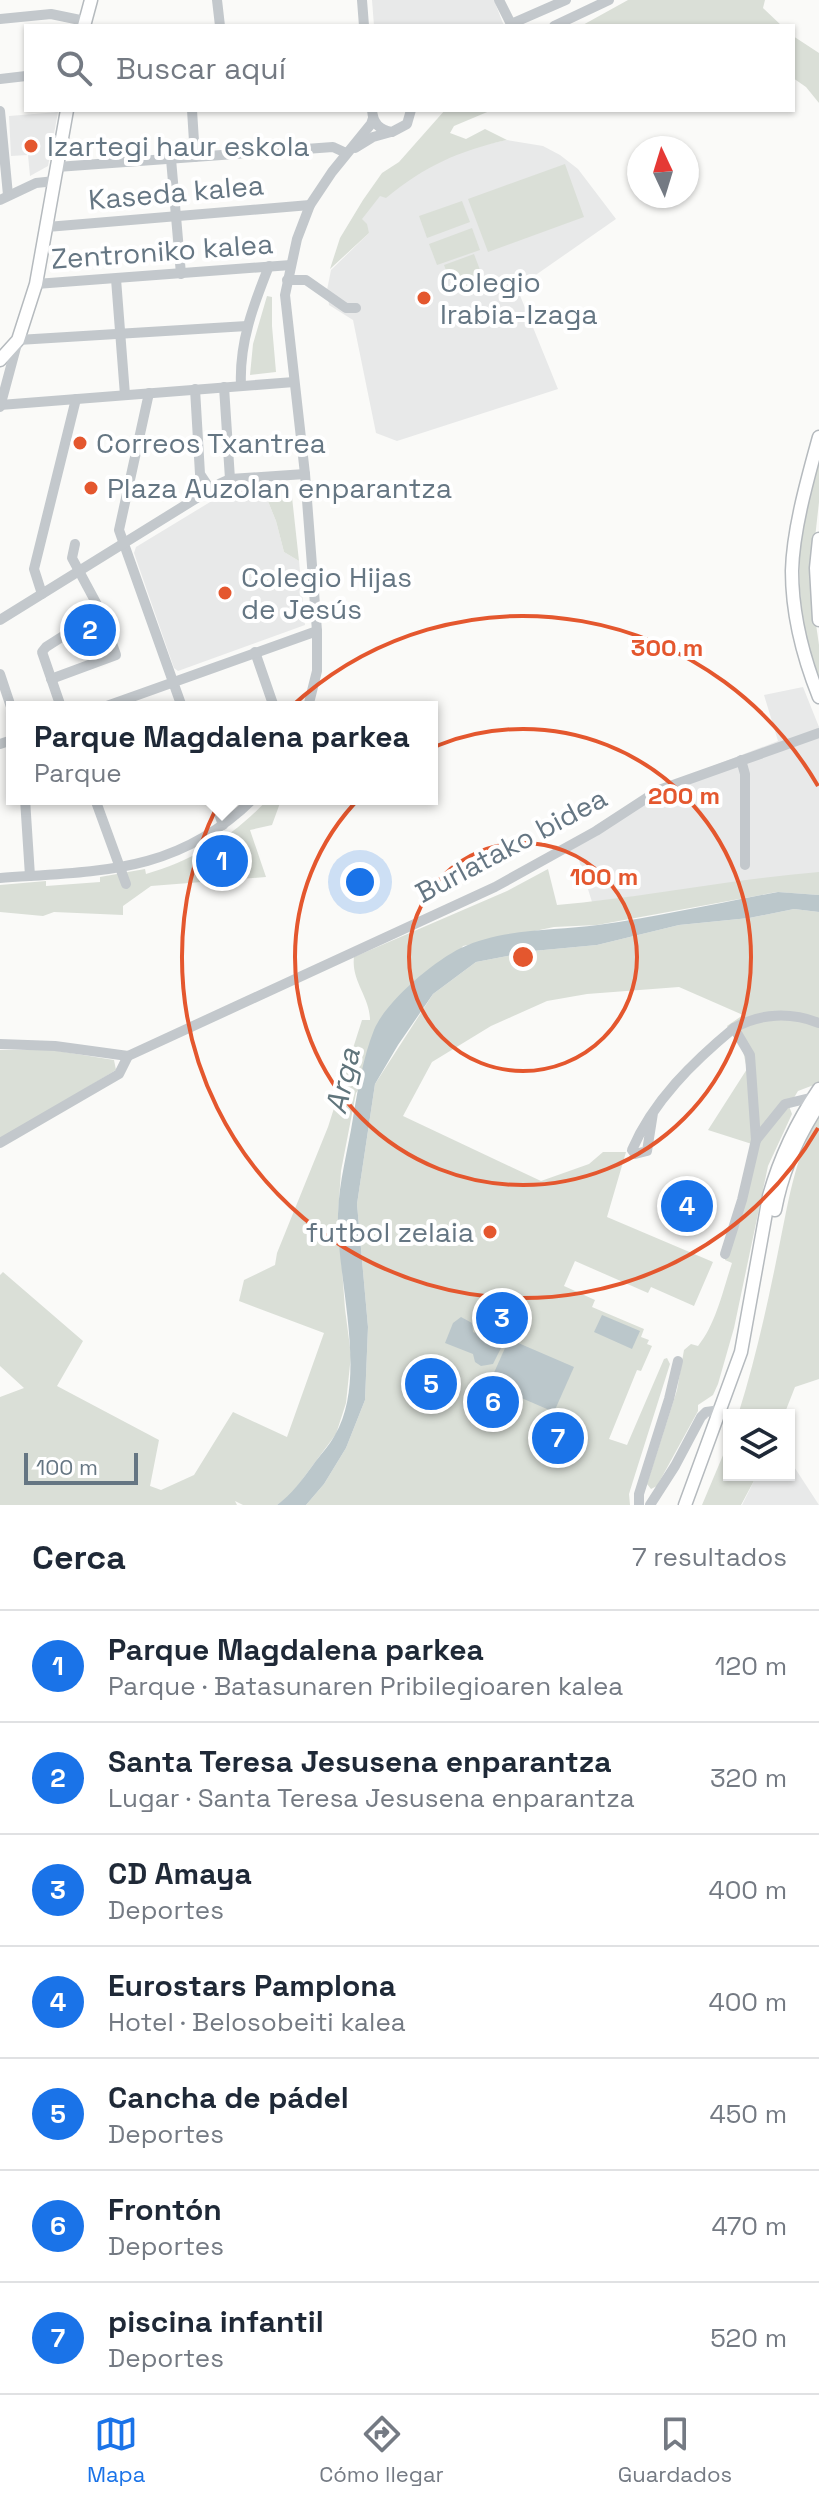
<!DOCTYPE html>
<html lang="es">
<head>
<meta charset="utf-8">
<style>
  :root { --surface:#fff; --page:#f6f6f7; --text:#1f2937; --muted:#747a83; --line:#e0e1e3; --accent:#1a73e8 }
  body { margin:0; font-family:"Space Grotesk",sans-serif; background:var(--page); color:var(--text) }
  .controls { position:absolute; right:24px; bottom:24px; display:grid; overflow:hidden; border-radius:0px; box-shadow:0 2px 6px #0004 }
  .controls button { width:72px; height:72px; display:grid; place-items:center; padding:0; border:0; border-bottom:2px solid var(--line); background:var(--surface); color:var(--text); font:40px sans-serif }
  .compass { position:absolute; left:627px; top:136px; width:72px; height:72px; border-radius:50%; background:var(--surface); box-shadow:0 2px 6px #0004; rotate:356deg }
  .scale { position:absolute; left:24px; bottom:20px; width:114px; box-sizing:border-box; padding-left:8px; border:4px solid #657683; border-top:0; font-size:22px; line-height:28px; white-space:nowrap; color:#657683; -webkit-text-stroke:6px #fff; paint-order:stroke }
  .you { position:absolute; left:360px; top:882px; width:28px; height:28px; margin:-20px; border:6px solid #fff; border-radius:50%; background:#1a73e8; box-shadow:0 0 0 12px #1a73e833 }
  .badge { display:grid; place-items:center; width:52px; height:52px; border-radius:50%; background:var(--accent); color:#fff; font-size:26px; font-weight:700 }
  .pin { position:absolute; translate:-50% -50%; border:4px solid #fff; box-shadow:0 2px 8px #0006 }
  .popup { position:absolute; left:6px; top:701px; width:432px; height:104px; box-sizing:border-box; display:grid; place-content:center; border-radius:0px; background:var(--surface); filter:drop-shadow(0 2px 6px #0005); font-size:26px; white-space:nowrap; color:var(--muted) }
  .popup b { font-size:30px; color:var(--text) }
  .popup::after { content:''; position:absolute; left:50%; top:100%; margin-left:-16px; border:16px solid transparent; border-top-color:var(--surface) }
  .list { margin:0; padding:0; list-style:none }
  h2 { display:flex; justify-content:space-between; align-items:center; height:104px; margin:0; padding:0 32px; font-size:34px }
  h2 small { font-size:26px; font-weight:400; color:var(--muted) }
  .list li { display:grid; grid-template-columns:52px 1fr auto; gap:24px; align-items:center; box-sizing:border-box; height:112px; padding:0 32px; border-top:2px solid var(--line) }
  .list b { display:block; font-size:30px; white-space:nowrap }
  .list p { margin:0; font-size:26px; white-space:nowrap; color:var(--muted) }
  .list em { font-size:26px; font-style:normal; color:var(--muted) }
  .icon { flex:none; width:44px; height:44px; fill:none; stroke:currentColor; stroke-width:2; stroke-linecap:round; stroke-linejoin:round }
  .map { position:relative; flex:none; width:819px; height:1505px; overflow:hidden }
  .search { position:absolute; background:var(--surface); box-shadow:0 2px 6px #0004; left:24px; right:24px; top:24px; height:88px; display:flex; align-items:center; gap:20px; box-sizing:border-box; padding:0 28px; border-radius:0px; color:var(--muted); font-size:30px }
  .sheet { height:888px; background:var(--surface) }
  nav { display:flex; justify-content:space-around; align-items:center; box-sizing:border-box; height:112px; border-top:2px solid var(--line); background:var(--surface); font-size:22px; color:var(--muted) }
  nav a { display:grid; justify-items:center; gap:4px }
  nav .on { color:var(--accent) }
  .map>svg:first-child { display:block }
  .built { fill:#e8e9e9 }
  .green { fill:#dadfd7 }
  .water { fill:#bbc7cb }
  .lines { fill:none; stroke-linecap:round; stroke-linejoin:round }
  .major-casing { stroke:#b5babe; stroke-width:15 }
  .minor { stroke:#c3c8cc; stroke-width:10 }
  .major { stroke:#fff; stroke-width:12 }
  .ring { fill:none; stroke:#e4572e; stroke-width:4 }
  .poi-dot { fill:#e4572e; stroke:#fff; stroke-width:3 }
  .labels { text-anchor:middle; stroke-width:8; stroke-linejoin:round; paint-order:stroke }
  .poi-label { font-size:28px; fill:#657683; stroke:#fff; text-anchor:start }
  .street-label { font-size:28px; fill:#657683; stroke:#fff }
  .water-label { font-size:30px; font-style:italic; fill:#60757c; stroke:#fff }
  .centre { fill:#e4572e; stroke:#fff; stroke-width:4 }
  .ring-label { font-size:24px; text-anchor:middle; font-weight:bold; fill:#e4572e; stroke:#fff; stroke-width:8; stroke-linejoin:round; paint-order:stroke }
</style>
</head>
<body>
<div class="map">
<svg width="819" height="1505" viewBox="0 0 819 1505">
  <rect width="100%" height="100%" fill="#fafaf8"/>
  <g class="built">
    <path d="M 372,0 L 494,0 L 504,26 L 374,26 Z"/>
    <path d="M 58,112 L 48,166 L 30,176 L 28,155 L 11,156 L 9,116 Z"/>
    <path d="M 507,140 L 543,146 L 560,155 L 578,169 L 616,219 L 517,288 L 558,389 L 397,441 L 376,433 L 353,320 L 329,305 L 327,290 L 331,270 L 369,233 L 361,219 L 380,195 L 435,163 L 474,147 Z"/>
    <path d="M 263,489 L 276,521 L 284,552 L 299,561 L 305,625 L 178,671 L 174,668 L 134,553 L 136,547 L 225,493 Z"/>
    <path d="M 803,687 L 819,727 L 819,873 L 592,902 L 578,857 L 563,846 L 658,787 L 778,741 L 764,695 Z"/>
    <path d="M 789,1459 L 819,1505 L 742,1505 L 757,1475 L 789,1475 Z"/>
  </g>
  <g class="green">
    <path d="M 628,0 L 765,0 L 763,8 L 782,26 L 581,26 Z"/>
    <path d="M 793,36 L 819,53 L 819,103 L 806,87 L 793,78 Z"/>
    <path d="M 445,110 L 492,110 L 454,126 L 450,133 L 466,139 L 485,129 L 507,140 C 458,151 425,166 386,198 L 380,196 L 362,219 L 367,224 L 369,233 L 330,269 L 340,238 L 363,200 L 382,173 L 399,162 Z"/>
    <path d="M 565,164 L 584,217 L 488,252 L 468,199 Z"/>
    <path d="M 462,201 L 470,222 L 427,238 L 419,216 Z"/>
    <path d="M 472,228 L 480,250 L 437,265 L 429,244 Z"/>
    <path d="M 474,254 L 480,270 L 475,273 L 480,285 L 459,292 L 455,280 L 450,281 L 444,265 Z"/>
    <path d="M 267,296 L 272,297 L 272,326 L 276,372 L 250,375 L 253,344 Z"/>
    <path d="M 819,452 L 819,502 L 810,583 L 819,645 L 819,687 C 792,603 794,537 819,452 Z"/>
    <path d="M 291,488 L 299,561 L 284,552 L 276,521 L 263,489 Z"/>
    <path d="M 268,799 L 280,803 L 272,825 L 250,830 L 266,877 L 151,886 L 123,906 L 123,915 L 54,912 L 43,916 L 0,912 L 0,885 L 46,881 L 46,886 L 100,882 L 100,877 L 145,869 L 146,874 C 194,860 234,836 268,799 Z"/>
    <path d="M 548,869 L 557,905 C 645,897 731,879 819,872 L 819,895 L 777,892 L 597,925 L 554,927 L 463,946 L 356,1093 L 341,1171 L 338,1215 L 345,1309 L 351,1355 L 346,1403 L 336,1434 L 290,1496 L 277,1505 L 243,1505 L 235,1501 L 237,1505 L 0,1505 L 0,1397 L 24,1388 L 0,1366 L 0,1275 L 3,1272 L 83,1341 L 57,1386 L 159,1440 L 150,1486 L 161,1490 L 194,1475 L 233,1412 L 287,1437 L 324,1333 L 239,1301 L 244,1280 L 275,1265 L 277,1253 L 328,1127 L 362,1020 L 370,1020 C 370,997 351,981 354,957 L 507,891 Z"/>
    <path d="M 794,909 L 819,912 L 819,1083 L 798,1091 L 789,1106 L 792,1114 L 768,1166 L 734,1328 L 718,1384 L 713,1395 L 698,1405 L 698,1411 L 657,1486 L 651,1489 L 647,1484 L 677,1390 L 684,1350 L 691,1344 L 698,1346 C 716,1324 723,1290 732,1263 L 725,1260 L 725,1254 L 755,1145 L 708,1130 L 747,1069 L 743,1051 L 727,1026 L 743,1015 L 679,987 L 587,994 L 547,1001 L 491,1026 L 432,1062 L 403,1116 L 541,1181 L 589,1164 L 603,1152 L 626,1152 L 607,1217 L 713,1262 L 694,1306 L 651,1287 L 648,1293 L 575,1261 L 564,1286 L 595,1300 L 592,1307 L 644,1329 L 641,1337 L 649,1340 L 647,1344 L 652,1346 L 641,1371 L 637,1370 L 609,1439 L 627,1445 L 664,1359 L 667,1358 L 670,1364 L 633,1481 L 629,1494 L 630,1505 L 306,1505 L 324,1484 L 346,1448 L 365,1400 L 368,1327 L 357,1204 L 375,1084 L 433,994 L 476,962 L 533,951 L 597,945 L 679,925 L 749,918 Z"/>
    <path d="M 0,1050 L 52,1050 L 114,1060 L 116,1070 L 0,1140 Z"/>
    <path d="M 819,1115 L 819,1379 L 795,1387 L 784,1415 L 738,1415 C 755,1361 767,1307 778,1252 C 788,1205 794,1157 819,1115 Z"/>
    <path d="M 729,1441 L 729,1475 L 757,1475 L 741,1505 L 702,1505 Z"/>
  </g>
  <g class="water">
    <path d="M 778,892 L 819,895 L 819,912 L 794,909 L 749,918 L 679,925 L 597,945 L 533,951 L 476,962 L 433,994 L 398,1045 L 375,1084 L 357,1204 L 368,1327 L 365,1400 L 346,1448 L 324,1484 L 306,1505 L 277,1505 C 292,1494 302,1480 313,1465 C 320,1455 329,1446 335,1435 C 369,1377 336,1279 338,1214 C 339,1181 348,1150 353,1118 C 358,1088 363,1058 374,1030 C 386,1001 434,961 461,948 C 503,928 554,931 598,925 C 658,917 718,903 778,892 Z"/>
    <path d="M 602,1315 L 640,1331 L 632,1349 L 594,1332 Z"/>
    <path d="M 461,1317 L 472,1323 L 473,1332 L 503,1344 L 493,1364 L 481,1366 L 475,1362 L 473,1354 L 445,1343 L 453,1323 Z"/>
    <path d="M 509,1339 L 574,1367 L 554,1412 L 489,1384 Z"/>
  </g>
  <g class="lines">
    <g class="major-casing">
      <g id="major">
        <path d="M 84,26 L 91,0"/>
        <path d="M 0,360 L 18,340 L 36,284 L 67,110"/>
        <path d="M 819,437 C 808,477 793,529 792,571 C 792,614 803,657 819,697"/>
        <path d="M 819,539 L 816,568 L 819,620"/>
        <path d="M 775,1210 C 782,1172 798,1136 819,1104"/>
        <path d="M 685,1505 L 741,1352 L 769,1196 C 780,1157 796,1123 819,1089"/>
      </g>
    </g>
    <g class="minor">
      <path d="M 217,0 L 220,26"/>
      <path d="M 362,0 L 364,26"/>
      <path d="M 499,0 L 511,24 L 566,0"/>
      <path d="M 0,19 L 51,14 L 85,21"/>
      <path d="M 554,26 L 609,0"/>
      <path d="M 0,79 L 26,76"/>
      <path d="M 192,110 L 195,157"/>
      <path d="M 372,110 C 373,123 379,130 392,132 L 407,124 L 411,110"/>
      <path d="M 0,111 L 8,195"/>
      <path d="M 355,148 L 373,137 L 391,132"/>
      <path d="M 171,159 L 181,274"/>
      <path d="M 57,167 L 333,147 L 346,153"/>
      <path d="M 0,200 L 36,183 L 55,181"/>
      <path d="M 47,227 L 310,205"/>
      <path d="M 116,279 L 125,395"/>
      <path d="M 287,280 L 306,280 L 346,308 L 356,308"/>
      <path d="M 36,284 L 291,265"/>
      <path d="M 241,386 C 239,343 253,306 269,266"/>
      <path d="M 224,387 L 230,479"/>
      <path d="M 195,389 L 200,474 L 210,489"/>
      <path d="M 149,393 L 119,530 L 182,707"/>
      <path d="M 0,405 L 294,382"/>
      <path d="M 0,407 L 18,340 L 247,326"/>
      <path d="M 42,594 L 34,569 L 76,399"/>
      <path d="M 0,620 L 221,483 L 230,479 L 305,474"/>
      <path d="M 255,652 L 274,707"/>
      <path d="M 0,674 L 12,710"/>
      <path d="M 51,679 L 116,655 L 101,612 L 72,558 L 75,544"/>
      <path d="M 61,707 L 42,652 L 46,647 L 101,612"/>
      <path d="M 104,707 L 317,631"/>
      <path d="M 308,707 L 317,671 L 317,631 L 305,474 L 285,295 L 297,239 L 310,205 L 332,172 L 371,124 L 373,118"/>
      <path d="M 0,744 L 12,740"/>
      <path d="M 741,760 L 745,774 L 745,865"/>
      <path d="M 25,799 L 30,876"/>
      <path d="M 95,799 L 126,884"/>
      <path d="M 214,799 L 223,825"/>
      <path d="M 0,878 C 99,871 177,874 253,799"/>
      <path d="M 734,1028 C 760,1013 791,1012 819,1023"/>
      <path d="M 0,1044 L 55,1046 L 128,1056 L 495,887 L 596,831 L 659,790 L 819,733"/>
      <path d="M 653,1113 L 647,1151 L 635,1154 L 632,1150 C 653,1101 693,1062 734,1028 L 750,1055 L 756,1140 L 742,1200 L 725,1254"/>
      <path d="M 756,1140 L 785,1104 L 814,1097"/>
      <path d="M 0,1143 L 119,1074 L 128,1056"/>
      <path d="M 639,1505 L 639,1494 L 669,1399 L 678,1361"/>
      <path d="M 650,1505 L 675,1466 L 701,1417 L 706,1412 L 721,1410"/>
    </g>
    <use href="#major" class="major"/>
  </g>
  <g class="ring">
    <circle cx="523" cy="957" r="114"/>
    <circle cx="523" cy="957" r="228"/>
    <path d="M818 1128A341 341 0 1 1 818 786"/>
  </g>
  <g class="poi-dot">
    <circle cx="31" cy="146" r="8"/>
    <circle cx="424" cy="298" r="8"/>
    <circle cx="80" cy="443" r="8"/>
    <circle cx="91" cy="488" r="8"/>
    <circle cx="225" cy="593" r="8"/>
    <circle cx="490" cy="1232" r="8"/>
  </g>
  <g class="labels">
    <g class="poi-label">
      <text x="47" y="156">Izartegi haur eskola</text>
      <text x="440" y="292">Colegio<tspan x="440" dy="32">Irabia-Izaga</tspan></text>
      <text x="96" y="453">Correos Txantrea</text>
      <text x="107" y="498">Plaza Auzolan enparantza</text>
      <text x="241" y="587">Colegio Hijas<tspan x="241" dy="32">de Jesús</tspan></text>
      <text x="474" y="1242" text-anchor="end">futbol zelaia</text>
    </g>
    <g class="street-label">
      <text transform="translate(176 192) rotate(-5)" y="10">Kaseda kalea</text>
      <text transform="translate(162 251) rotate(-4)" y="10">Zentroniko kalea</text>
      <text transform="translate(511 845) rotate(-28)" y="10">Burlatako bidea</text>
    </g>
    <g class="water-label">
      <text transform="translate(343 1081) rotate(-77)" y="10">Arga</text>
    </g>
  </g>
  <circle cx="523" cy="957" r="12" class="centre"/>
  <g class="ring-label">
    <text x="667" y="656">300 m</text>
    <text x="684" y="804">200 m</text>
    <text x="604" y="885">100 m</text>
  </g>
</svg>
<div class="controls">
<button><svg class="icon" aria-label="layers" viewBox="0 0 24 24"><path d="M12 4l9 5-9 5-9-5zM3 14l9 5 9-5"/></svg></button>
</div>
<svg class="compass" viewBox="-18 -18 36 36"><path d="M0-13l5 13h-10z" fill="#e53935"/><path d="M0 13l5-13h-10z" fill="#747a83"/></svg>
<div class="scale">100 m</div>
<div class="you"></div>
<div class="pin badge" style="left:222px;top:861px">1</div>
<div class="popup"><b>Parque Magdalena parkea</b>Parque</div>
<div class="pin badge" style="left:90px;top:630px">2</div>
<div class="pin badge" style="left:502px;top:1318px">3</div>
<div class="pin badge" style="left:687px;top:1206px">4</div>
<div class="pin badge" style="left:431px;top:1384px">5</div>
<div class="pin badge" style="left:493px;top:1402px">6</div>
<div class="pin badge" style="left:558px;top:1438px">7</div>
<div class="search"><svg class="icon" aria-label="search" viewBox="0 0 24 24"><circle cx="10" cy="10" r="6"/><path d="M15 15l6 6"/></svg>Buscar aquí</div>
</div>
<section class="sheet">
<h2>Cerca<small>7 resultados</small></h2>
<ul class="list">
<li><span class="badge">1</span><div><b>Parque Magdalena parkea</b><p>Parque · Batasunaren Pribilegioaren kalea</p></div><em>120 m</em></li>
<li><span class="badge">2</span><div><b>Santa Teresa Jesusena enparantza</b><p>Lugar · Santa Teresa Jesusena enparantza</p></div><em>320 m</em></li>
<li><span class="badge">3</span><div><b>CD Amaya</b><p>Deportes</p></div><em>400 m</em></li>
<li><span class="badge">4</span><div><b>Eurostars Pamplona</b><p>Hotel · Belosobeiti kalea</p></div><em>400 m</em></li>
<li><span class="badge">5</span><div><b>Cancha de pádel</b><p>Deportes</p></div><em>450 m</em></li>
<li><span class="badge">6</span><div><b>Frontón</b><p>Deportes</p></div><em>470 m</em></li>
<li><span class="badge">7</span><div><b>piscina infantil</b><p>Deportes</p></div><em>520 m</em></li>
</ul>
</section>
<nav>
<a class="on"><svg class="icon" aria-label="map" viewBox="0 0 24 24"><path d="M3 6l6-2 6 2 6-2v14l-6 2-6-2-6 2zM9 4v14M15 6v14"/></svg>Mapa</a>
<a><svg class="icon" aria-label="directions" viewBox="0 0 24 24"><path d="M12 3l9 9-9 9-9-9zM9 14v-3h6M13 9l2 2-2 2"/></svg>Cómo llegar</a>
<a><svg class="icon" aria-label="saved" viewBox="0 0 24 24"><path d="M7 4h10v16l-5-4-5 4z"/></svg>Guardados</a>
</nav>
</body>
</html>
